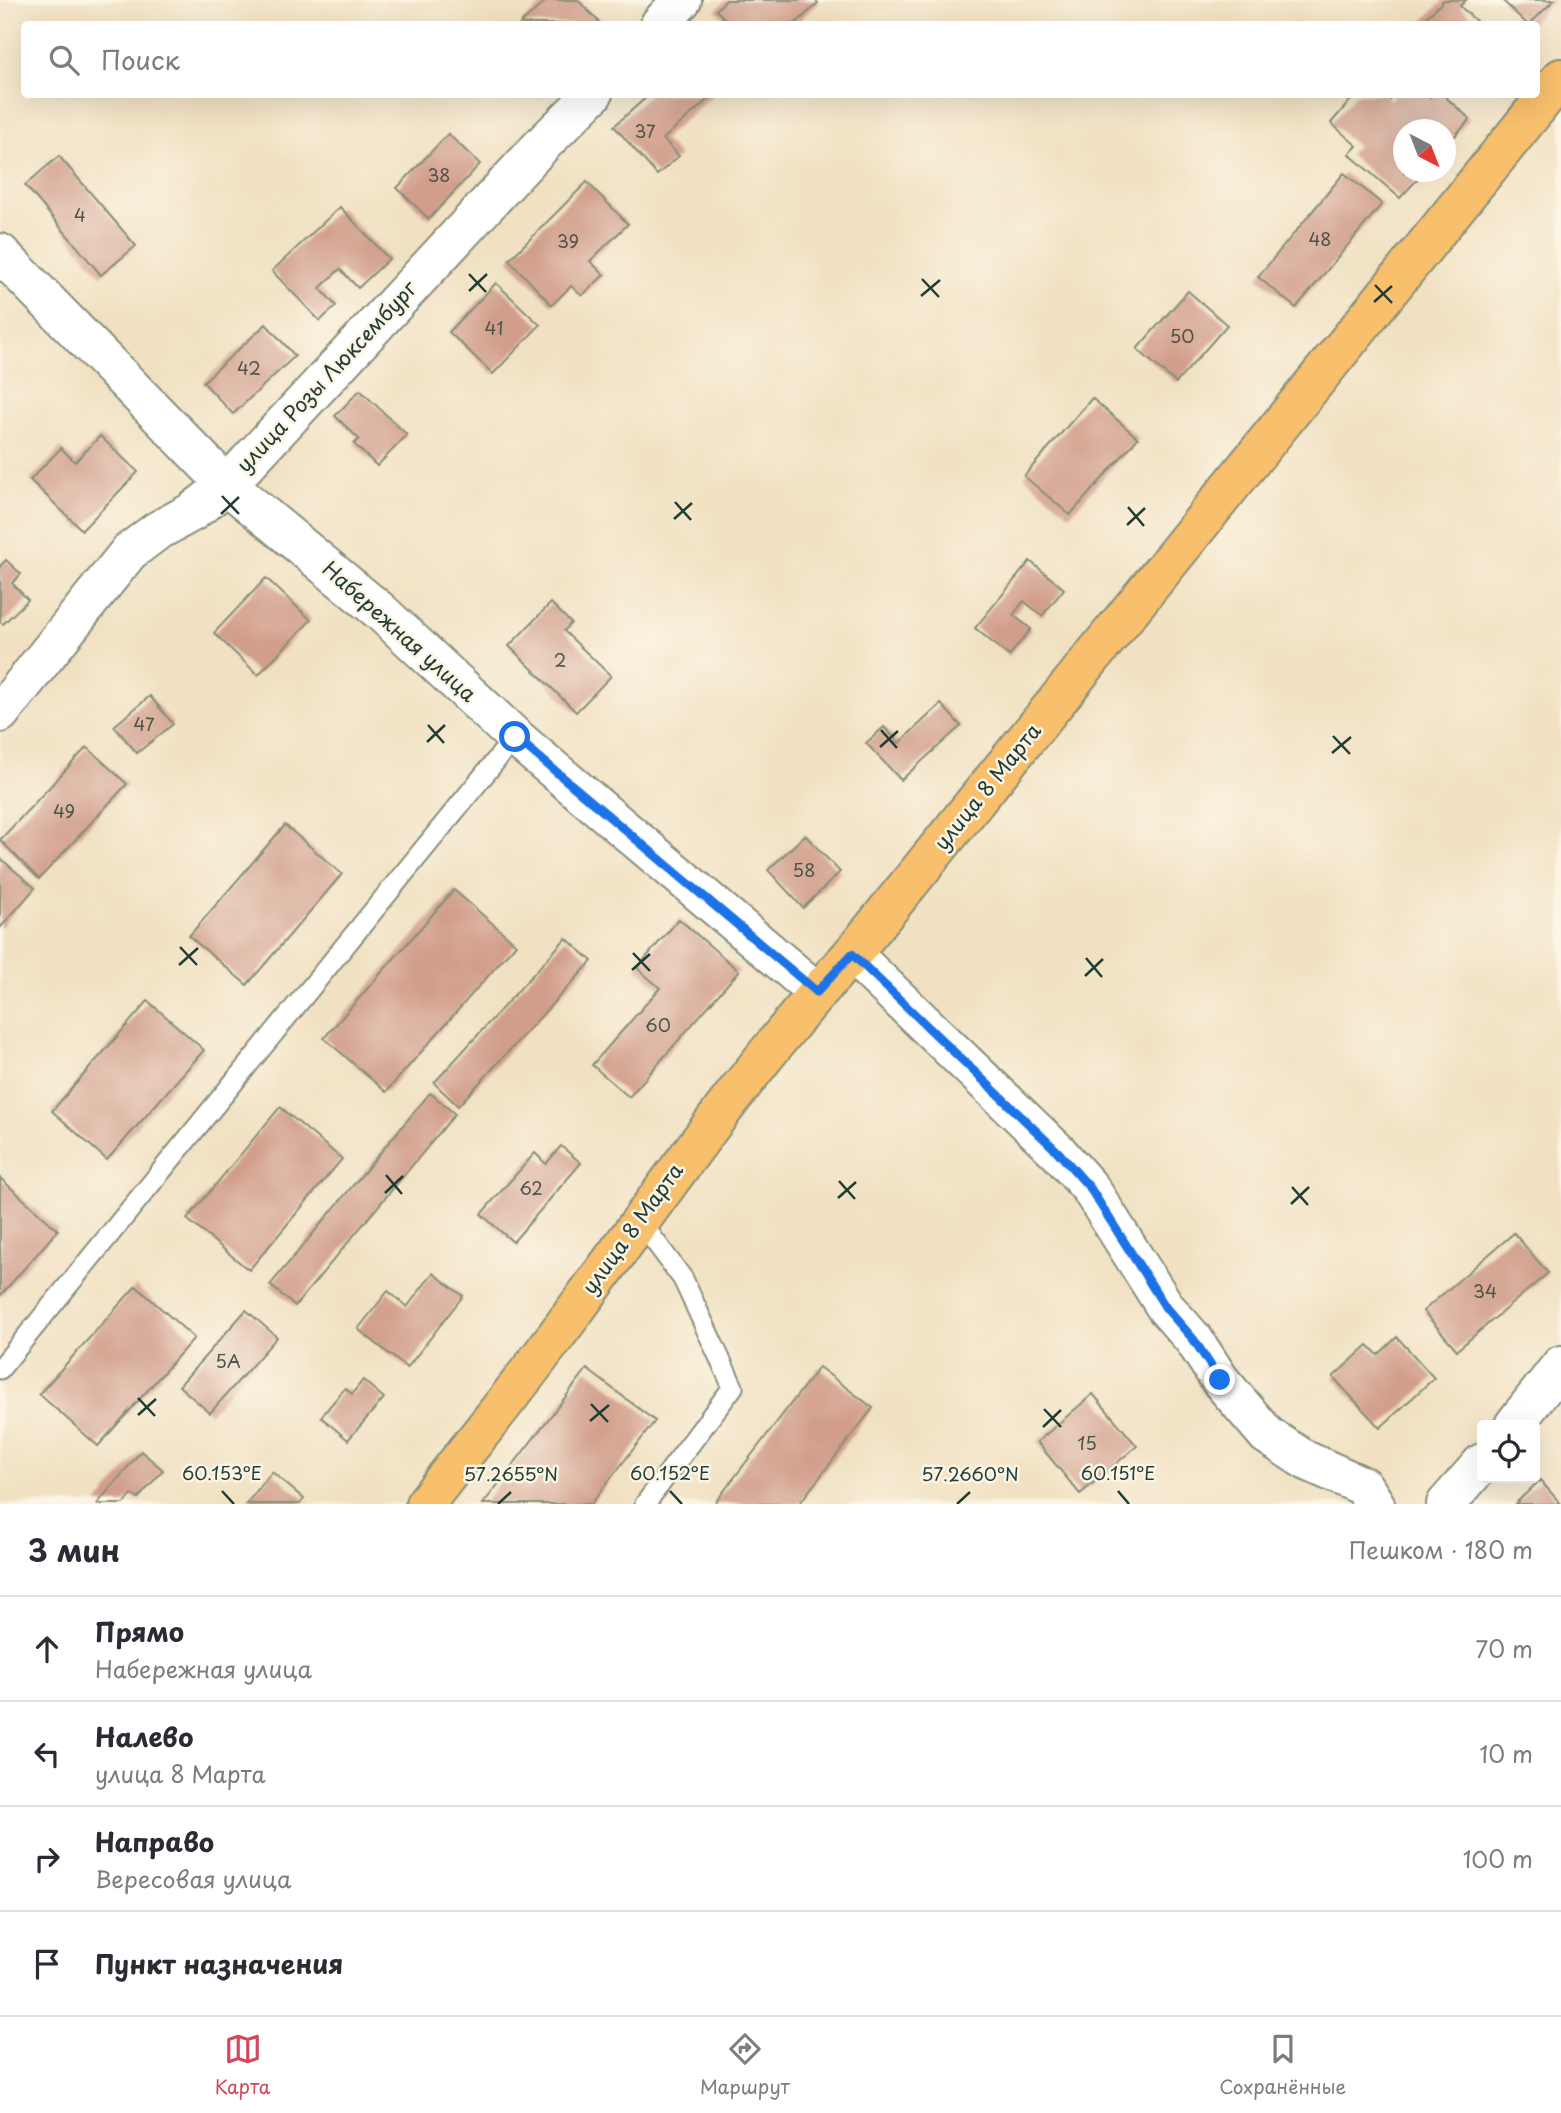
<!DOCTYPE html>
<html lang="ru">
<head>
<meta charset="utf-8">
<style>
  :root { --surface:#fff; --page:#f2f2f3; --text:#2b2b33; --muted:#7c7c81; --line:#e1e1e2; --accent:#d1495b }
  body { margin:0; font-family:"Playpen Sans",sans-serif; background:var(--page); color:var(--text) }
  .controls { position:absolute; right:21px; bottom:21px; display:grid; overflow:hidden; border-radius:7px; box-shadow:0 7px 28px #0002 }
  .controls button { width:63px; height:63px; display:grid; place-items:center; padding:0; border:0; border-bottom:2px solid var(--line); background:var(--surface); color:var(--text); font:35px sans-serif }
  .compass { position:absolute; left:1393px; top:119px; width:63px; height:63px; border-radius:50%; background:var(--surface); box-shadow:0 7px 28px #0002; rotate:138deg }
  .stop { position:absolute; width:21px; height:21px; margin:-16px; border:5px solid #1a73e8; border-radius:50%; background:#fff }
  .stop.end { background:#1a73e8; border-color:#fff; box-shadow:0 2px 7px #0008 }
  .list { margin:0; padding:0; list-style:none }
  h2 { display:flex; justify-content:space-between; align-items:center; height:91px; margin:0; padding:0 28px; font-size:30px }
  h2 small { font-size:23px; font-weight:400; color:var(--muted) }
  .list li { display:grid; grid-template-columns:46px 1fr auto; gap:21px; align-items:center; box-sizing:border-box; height:105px; padding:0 28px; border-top:2px solid var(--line) }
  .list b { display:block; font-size:26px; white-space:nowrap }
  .list p { margin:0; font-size:23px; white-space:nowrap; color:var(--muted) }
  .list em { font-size:23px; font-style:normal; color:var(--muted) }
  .icon { flex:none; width:38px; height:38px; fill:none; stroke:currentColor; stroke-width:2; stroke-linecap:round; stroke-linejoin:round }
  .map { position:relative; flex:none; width:1561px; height:1504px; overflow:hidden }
  .search { position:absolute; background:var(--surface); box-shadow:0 7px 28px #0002; left:21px; right:21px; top:21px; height:77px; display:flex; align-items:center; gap:18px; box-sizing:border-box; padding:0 24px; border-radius:7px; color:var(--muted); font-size:26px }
  .sheet { height:511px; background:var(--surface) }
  nav { display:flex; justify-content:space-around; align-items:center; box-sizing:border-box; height:98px; border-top:2px solid var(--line); background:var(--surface); font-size:19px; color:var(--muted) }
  nav a { display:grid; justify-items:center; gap:4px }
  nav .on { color:var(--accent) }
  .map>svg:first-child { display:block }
  .building { fill:#d19e8b }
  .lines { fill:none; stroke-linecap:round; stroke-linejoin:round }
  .service-casing { stroke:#888f7b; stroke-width:23 }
  .minor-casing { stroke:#888f7b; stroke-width:42 }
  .primary-casing { stroke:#888f7b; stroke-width:42 }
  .service { stroke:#fff; stroke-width:19 }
  .minor { stroke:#fff; stroke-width:38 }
  .primary { stroke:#f8bf6c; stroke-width:38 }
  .route { stroke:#1a73e8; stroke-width:9 }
  .ticks { fill:none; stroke:#1f3d34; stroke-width:2.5 }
  .labels { text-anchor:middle; stroke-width:5; stroke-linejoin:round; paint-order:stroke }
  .number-label { font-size:18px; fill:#4c554a }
  .street-label { font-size:21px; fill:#1f3d34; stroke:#fcf5e5 }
  .ticks-label { font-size:18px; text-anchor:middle; fill:#1f3d34; stroke:#fcf5e5; stroke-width:5; stroke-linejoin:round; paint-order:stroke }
</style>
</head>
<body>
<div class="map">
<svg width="1561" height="1504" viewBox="0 0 1561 1504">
  <rect width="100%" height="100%" fill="#fcf5e5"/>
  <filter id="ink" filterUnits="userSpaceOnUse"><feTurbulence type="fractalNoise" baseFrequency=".0143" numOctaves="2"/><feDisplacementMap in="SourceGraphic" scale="14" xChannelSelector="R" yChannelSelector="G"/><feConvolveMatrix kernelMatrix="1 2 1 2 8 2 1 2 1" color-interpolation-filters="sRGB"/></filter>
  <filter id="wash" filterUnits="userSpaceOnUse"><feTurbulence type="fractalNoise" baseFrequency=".00686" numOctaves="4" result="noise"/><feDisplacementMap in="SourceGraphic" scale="28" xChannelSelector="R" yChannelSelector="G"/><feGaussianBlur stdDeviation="1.57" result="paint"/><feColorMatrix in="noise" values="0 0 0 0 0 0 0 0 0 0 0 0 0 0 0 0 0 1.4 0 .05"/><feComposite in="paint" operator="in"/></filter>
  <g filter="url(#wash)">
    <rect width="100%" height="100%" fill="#f1e1c2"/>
    <g id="blocks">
      <g class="building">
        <path d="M 547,0 L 578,0 L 601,24 L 520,24 Z"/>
        <path d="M 726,0 L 815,0 L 818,3 L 795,24 L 730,24 L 716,10 Z"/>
        <path d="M 1444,0 L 1466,0 L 1460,6 L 1479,24 L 1420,24 Z"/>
        <path d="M 1502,0 L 1554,0 L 1530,24 L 1527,24 Z"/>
        <path d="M 650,94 L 714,94 L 663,139 L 679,156 L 657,175 L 614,126 Z"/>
        <path d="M 1356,94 L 1384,94 L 1390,100 L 1395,94 L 1427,94 L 1430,97 L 1432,94 L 1442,94 L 1470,119 L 1446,146 L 1446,130 L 1404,130 L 1404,172 L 1424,172 L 1400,198 L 1349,154 L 1357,146 L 1331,123 Z"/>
        <path d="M 448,134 L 480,164 L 429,219 L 397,188 Z"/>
        <path d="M 59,156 L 136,246 L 101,275 L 25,185 Z"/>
        <path d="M 1344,173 L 1382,204 L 1296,308 L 1258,277 Z"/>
        <path d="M 587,182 L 628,224 L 590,261 L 604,275 L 582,296 L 571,286 L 552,305 L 509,260 Z"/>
        <path d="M 340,207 L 389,259 L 358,288 L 340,269 L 320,288 L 336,306 L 320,321 L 272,271 Z"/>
        <path d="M 496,283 L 540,325 L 493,374 L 449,332 Z"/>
        <path d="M 1188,291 L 1227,325 L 1176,383 L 1137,349 Z"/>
        <path d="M 266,324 L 295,356 L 233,414 L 203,382 Z"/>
        <path d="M 360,390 L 407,435 L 377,466 L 354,444 L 359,439 L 335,416 Z"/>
        <path d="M 1092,398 L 1138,438 L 1070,515 L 1024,476 Z"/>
        <path d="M 100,436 L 138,472 L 82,530 L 30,480 L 61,448 L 75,462 Z"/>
        <path d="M 6,560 L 21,574 L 12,583 L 28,600 L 3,624 L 0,622 L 0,566 Z"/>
        <path d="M 1030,561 L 1064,589 L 1042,616 L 1024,601 L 1013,615 L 1031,629 L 1009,656 L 975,628 Z"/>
        <path d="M 266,578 L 311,620 L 258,675 L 214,633 Z"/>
        <path d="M 551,603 L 571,623 L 564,631 L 611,676 L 576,712 L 509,646 Z"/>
        <path d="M 150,696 L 173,724 L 137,753 L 114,726 Z"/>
        <path d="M 941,704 L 961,726 L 901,780 L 866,743 L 884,727 L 899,743 Z"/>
        <path d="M 87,747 L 127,784 L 39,879 L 0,840 Z"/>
        <path d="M 285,825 L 342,874 L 247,985 L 189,936 Z"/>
        <path d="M 805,835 L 840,872 L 803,908 L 768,870 Z"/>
        <path d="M 0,858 L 35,888 L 0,928 Z"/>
        <path d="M 454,890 L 516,944 L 386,1092 L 324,1038 Z"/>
        <path d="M 679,919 L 739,971 L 629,1097 L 592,1065 L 660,988 L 637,968 Z"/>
        <path d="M 566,938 L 592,961 L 458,1106 L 434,1083 Z"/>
        <path d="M 148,1001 L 204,1050 L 107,1160 L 52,1111 Z"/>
        <path d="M 430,1093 L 455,1114 L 295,1306 L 270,1285 Z"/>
        <path d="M 280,1107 L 342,1159 L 249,1270 L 187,1219 Z"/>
        <path d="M 561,1146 L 581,1163 L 513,1242 L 481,1214 L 535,1153 L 546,1164 Z"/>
        <path d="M 0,1178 L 58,1230 L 0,1296 Z"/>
        <path d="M 1514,1233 L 1548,1273 L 1457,1350 L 1423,1311 Z"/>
        <path d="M 433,1273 L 463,1296 L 407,1368 L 358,1329 L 388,1291 L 407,1307 Z"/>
        <path d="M 136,1286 L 194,1338 L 98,1446 L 39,1394 Z"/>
        <path d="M 246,1310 L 277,1337 L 210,1413 L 179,1386 Z"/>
        <path d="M 1397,1337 L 1434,1378 L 1380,1428 L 1333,1377 L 1368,1345 L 1378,1355 Z"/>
        <path d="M 819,1367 L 873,1408 L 799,1504 L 714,1504 Z"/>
        <path d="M 587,1369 L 655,1421 L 591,1504 L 483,1504 Z"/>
        <path d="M 363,1380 L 384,1398 L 348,1440 L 321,1417 L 345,1388 L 352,1394 Z"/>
        <path d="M 1093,1394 L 1137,1446 L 1080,1494 L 1037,1442 Z"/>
        <path d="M 141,1451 L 163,1470 L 138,1499 L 132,1495 L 124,1504 L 97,1504 Z"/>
        <path d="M 272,1472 L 304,1499 L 300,1504 L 246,1504 Z"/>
        <path d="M 1540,1480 L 1561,1504 L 1515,1504 Z"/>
      </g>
    </g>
  </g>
  <g filter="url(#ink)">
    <use href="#blocks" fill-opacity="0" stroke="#888f7b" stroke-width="2"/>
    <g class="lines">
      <g class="service-casing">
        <g id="service">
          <path d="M 640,1221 L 683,1279 L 733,1387 L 645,1504"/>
          <path d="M 0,1369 L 515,737"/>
        </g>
      </g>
      <g class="minor-casing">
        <g id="minor">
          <path d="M 660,24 L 682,0"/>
          <path d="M 0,253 L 227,485 L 381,612 L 515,737 L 817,992"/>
          <path d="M 0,713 L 129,552 L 157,531 L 192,512 L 227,485 L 543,144 L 593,94"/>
          <path d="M 852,954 L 1058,1152 L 1090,1188 L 1166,1308 L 1194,1340 L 1220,1380 L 1267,1435 L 1305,1460 L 1363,1486 L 1375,1504"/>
          <path d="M 1514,1425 L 1561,1365"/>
          <path d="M 1446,1504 L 1482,1463"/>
        </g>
      </g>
      <g class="primary-casing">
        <path id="primary" d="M 425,1504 C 465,1452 507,1401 546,1349 C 647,1216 739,1077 852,954 L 1561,78"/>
      </g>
      <use href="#service" class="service"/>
      <use href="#minor" class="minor"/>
      <use href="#primary" class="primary"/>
    </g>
  </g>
  <g class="lines" filter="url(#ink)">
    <path class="route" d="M 515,737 L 817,992 L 852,954 L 1058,1152 L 1090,1188 L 1166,1308 L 1194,1340 L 1220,1380"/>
  </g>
  <path class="ticks" d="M 469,274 L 486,292M 922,279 L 939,297M 1375,285 L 1392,303M 469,291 L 487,274M 921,296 L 940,280M 1374,302 L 1392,286M 222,496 L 239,514M 675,502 L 691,520M 1128,507 L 1144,526M 221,514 L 239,497M 674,519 L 692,503M 1127,525 L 1145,508M 428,725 L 444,743M 881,730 L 897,748M 1333,736 L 1350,754M 427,742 L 445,725M 880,747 L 898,731M 1332,753 L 1351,737M 180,947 L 197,965M 633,953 L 650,971M 1086,958 L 1102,977M 179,965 L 198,948M 632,970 L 650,954M 1085,976 L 1103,959M 386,1175 L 402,1194M 839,1181 L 855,1199M 1292,1187 L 1308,1205M 385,1193 L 403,1176M 838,1198 L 856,1182M 1291,1204 L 1309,1187M 138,1398 L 155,1416M 591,1404 L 608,1422M 1044,1409 L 1061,1427M 138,1415 L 156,1399M 590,1421 L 609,1405M 1043,1427 L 1061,1410M 222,1491 L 234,1504M 670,1491 L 682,1504M 1118,1491 L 1129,1504M 498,1504 L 511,1492M 957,1504 L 970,1492"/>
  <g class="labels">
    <g class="number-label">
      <text x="645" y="138">37</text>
      <text x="439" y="182">38</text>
      <text x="80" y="222">4</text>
      <text x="1320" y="246">48</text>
      <text x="568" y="248">39</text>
      <text x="494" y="335">41</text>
      <text x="1182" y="343">50</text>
      <text x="249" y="375">42</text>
      <text x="560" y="667">2</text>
      <text x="144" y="731">47</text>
      <text x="64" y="818">49</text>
      <text x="804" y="877">58</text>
      <text x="658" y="1032">60</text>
      <text x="531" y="1195">62</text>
      <text x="1485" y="1298">34</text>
      <text x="228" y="1368">5А</text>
      <text x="1087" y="1450">15</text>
    </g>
    <g class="street-label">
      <text transform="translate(327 377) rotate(-47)" y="7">улица Розы Люксембург</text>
      <text transform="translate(399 632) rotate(42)" y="7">Набережная улица</text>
      <text transform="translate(988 787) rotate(-51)" y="7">улица 8 Марта</text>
      <text transform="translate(633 1229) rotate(-54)" y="7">улица 8 Марта</text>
    </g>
  </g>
  <g class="ticks-label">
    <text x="222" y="1480">60.153°E</text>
    <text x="670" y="1480">60.152°E</text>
    <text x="1118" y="1480">60.151°E</text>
    <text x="511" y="1481">57.2655°N</text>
    <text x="970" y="1481">57.2660°N</text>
  </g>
</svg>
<div class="controls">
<button><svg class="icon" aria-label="locate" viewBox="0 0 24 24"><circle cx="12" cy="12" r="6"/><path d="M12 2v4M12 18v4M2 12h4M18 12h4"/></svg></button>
</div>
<svg class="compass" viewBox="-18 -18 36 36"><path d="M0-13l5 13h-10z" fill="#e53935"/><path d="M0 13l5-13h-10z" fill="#7c7c81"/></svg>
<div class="stop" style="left:515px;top:737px"></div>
<div class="stop end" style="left:1220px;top:1380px"></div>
<div class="search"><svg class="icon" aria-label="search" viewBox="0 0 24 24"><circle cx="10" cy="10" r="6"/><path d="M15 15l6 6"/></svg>Поиск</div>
</div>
<section class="sheet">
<h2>3 мин<small>Пешком · 180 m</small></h2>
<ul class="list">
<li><svg class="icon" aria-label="ahead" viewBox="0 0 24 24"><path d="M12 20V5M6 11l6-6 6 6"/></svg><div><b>Прямо</b><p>Набережная улица</p></div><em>70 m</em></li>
<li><svg class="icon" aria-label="left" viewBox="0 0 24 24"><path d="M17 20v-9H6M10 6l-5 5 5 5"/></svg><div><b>Налево</b><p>улица 8 Марта</p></div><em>10 m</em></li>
<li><svg class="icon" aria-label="right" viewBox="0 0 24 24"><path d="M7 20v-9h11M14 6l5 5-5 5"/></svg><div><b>Направо</b><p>Вересовая улица</p></div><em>100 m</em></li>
<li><svg class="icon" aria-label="arrive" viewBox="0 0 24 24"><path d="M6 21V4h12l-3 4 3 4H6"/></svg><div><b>Пункт назначения</b></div></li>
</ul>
</section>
<nav>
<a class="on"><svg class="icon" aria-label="map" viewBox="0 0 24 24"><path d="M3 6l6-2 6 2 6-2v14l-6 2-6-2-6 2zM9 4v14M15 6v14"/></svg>Карта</a>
<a><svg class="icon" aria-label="directions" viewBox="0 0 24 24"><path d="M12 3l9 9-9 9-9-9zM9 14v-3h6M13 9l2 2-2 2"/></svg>Маршрут</a>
<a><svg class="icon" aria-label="saved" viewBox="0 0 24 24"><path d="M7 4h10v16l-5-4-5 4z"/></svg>Сохранённые</a>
</nav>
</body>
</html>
